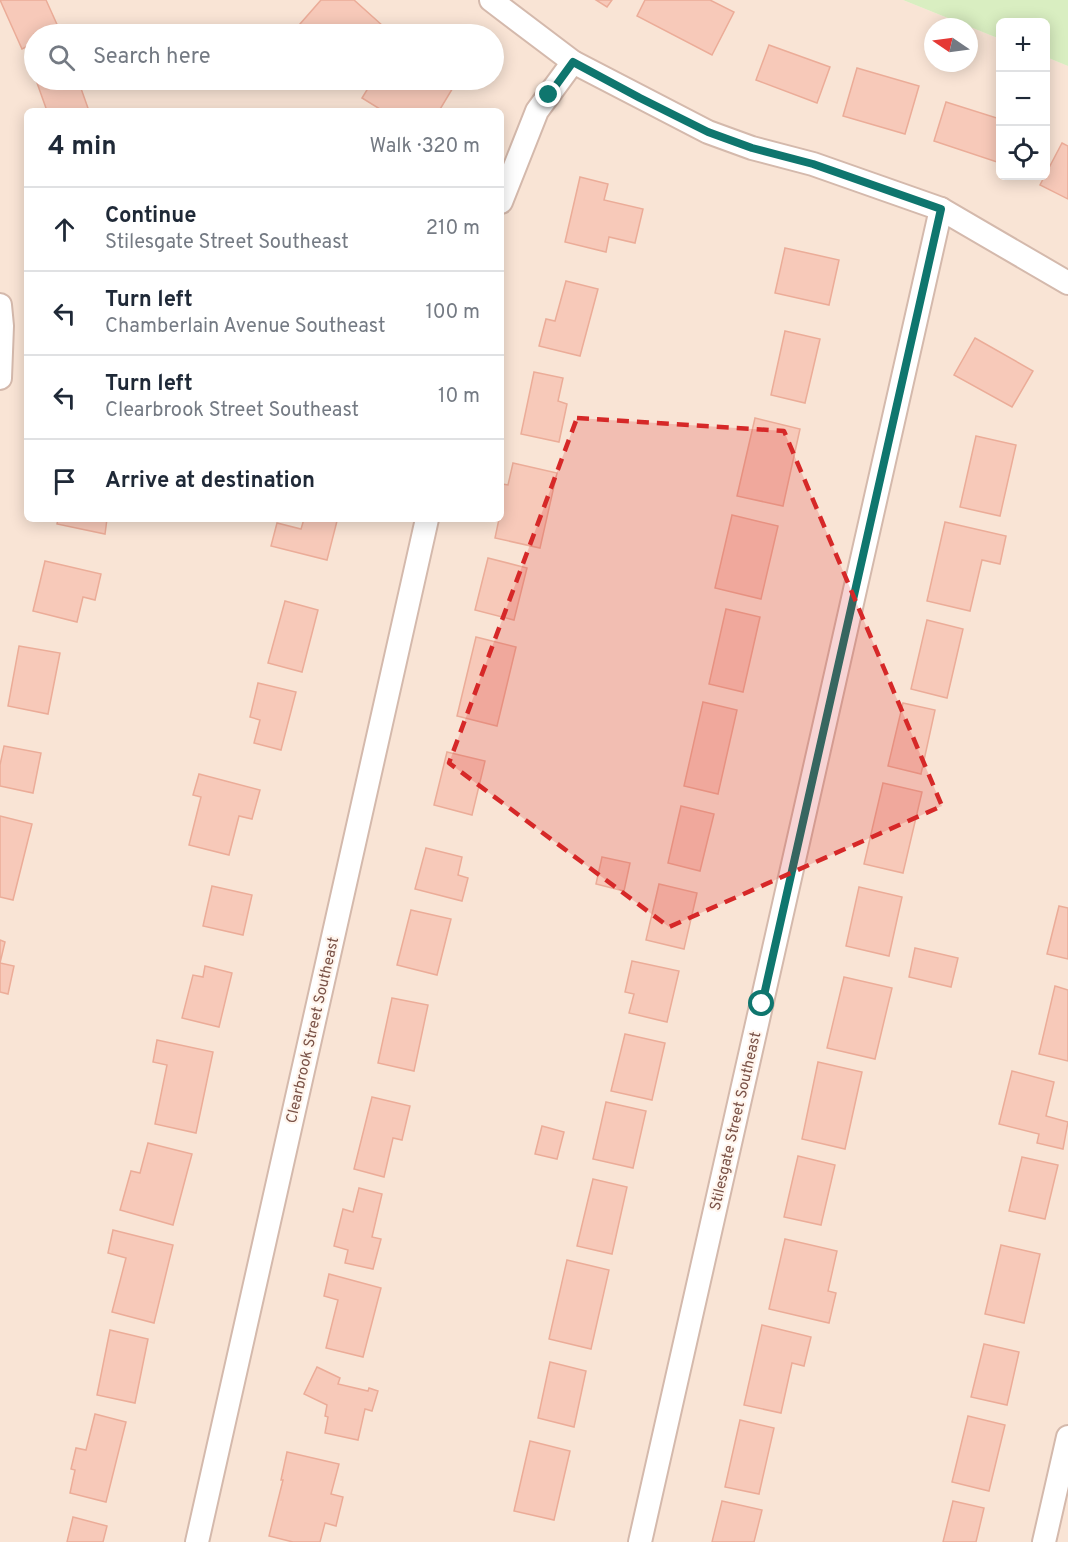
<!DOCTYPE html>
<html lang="en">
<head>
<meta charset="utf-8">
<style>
  :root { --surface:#fff; --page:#f2f2f3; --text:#1f2937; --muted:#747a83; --line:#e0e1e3 }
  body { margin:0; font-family:Overpass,sans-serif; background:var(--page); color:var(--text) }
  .controls { position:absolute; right:18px; top:18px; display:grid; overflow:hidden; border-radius:9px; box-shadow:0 3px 15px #0003 }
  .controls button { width:54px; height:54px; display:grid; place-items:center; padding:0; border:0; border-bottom:2px solid var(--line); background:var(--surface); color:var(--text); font:30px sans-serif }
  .compass { position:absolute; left:924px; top:18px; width:54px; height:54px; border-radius:50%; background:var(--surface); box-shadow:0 3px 15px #0003; rotate:283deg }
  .stop { position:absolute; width:18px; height:18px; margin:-14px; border:4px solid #0f766e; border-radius:50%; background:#fff }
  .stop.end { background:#0f766e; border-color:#fff; box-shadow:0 2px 6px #0008 }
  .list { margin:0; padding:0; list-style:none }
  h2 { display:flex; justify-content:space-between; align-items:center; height:78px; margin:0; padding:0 24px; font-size:26px }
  h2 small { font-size:20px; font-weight:400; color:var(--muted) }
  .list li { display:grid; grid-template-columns:39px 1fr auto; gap:18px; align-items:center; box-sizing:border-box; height:84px; padding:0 24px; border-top:2px solid var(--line) }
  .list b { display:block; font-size:22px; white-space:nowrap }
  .list p { margin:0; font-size:20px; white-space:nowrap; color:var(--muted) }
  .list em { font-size:20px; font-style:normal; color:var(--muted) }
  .icon { flex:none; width:33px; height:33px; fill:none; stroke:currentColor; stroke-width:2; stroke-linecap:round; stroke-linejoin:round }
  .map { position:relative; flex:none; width:1068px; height:1542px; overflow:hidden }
  .search { position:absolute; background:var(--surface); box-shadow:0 3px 15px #0003; left:24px; top:24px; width:480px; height:66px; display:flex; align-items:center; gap:15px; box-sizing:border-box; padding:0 21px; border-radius:33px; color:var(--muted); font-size:22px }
  .panel { position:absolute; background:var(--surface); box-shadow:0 3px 15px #0003; left:24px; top:108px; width:480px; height:414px; border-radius:9px }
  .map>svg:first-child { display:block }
  .residential { fill:#f9e4d5; fill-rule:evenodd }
  .green { fill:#d9eec1 }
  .building { fill:#f7c9b9; stroke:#ebac98; stroke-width:1.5 }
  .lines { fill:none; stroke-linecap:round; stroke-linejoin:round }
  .street-casing { stroke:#d4b9ac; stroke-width:26 }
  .street { stroke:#fff; stroke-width:22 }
  .route { stroke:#0f766e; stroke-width:8 }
  .marked { fill:#d62828; fill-opacity:0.2; stroke:#d62828; stroke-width:4.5; stroke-dasharray:12 8; stroke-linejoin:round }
  .labels { text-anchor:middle; stroke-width:4.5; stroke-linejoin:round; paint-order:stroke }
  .street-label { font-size:15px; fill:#7a5247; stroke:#fff5ed }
</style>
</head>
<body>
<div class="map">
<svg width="1068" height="1542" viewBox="0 0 1068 1542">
  <rect width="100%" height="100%" fill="#fef1e5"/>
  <path class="residential" d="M 0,0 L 903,0 L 1000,39 L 1000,176 L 1046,176 L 1046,57 L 1068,66 L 1068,1542 L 0,1542 ZM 933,27 L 969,27 L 969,63 L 933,63 ZM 34,34 L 494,34 L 494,80 L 34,80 ZM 27,111 L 501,111 L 501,519 L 27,519 Z"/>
  <path class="green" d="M 903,0 L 1068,0 L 1068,66 L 1046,57 L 1046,22 L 1000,22 L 1000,39 Z"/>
  <g class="building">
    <path d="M 0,0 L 46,0 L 60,31 L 53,34 L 34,34 L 34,43 L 22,49 Z"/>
    <path d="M 321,0 L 354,0 L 383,26 L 376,34 L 312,34 L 300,24 Z"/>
    <path d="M 596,0 L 612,0 L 607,7 Z"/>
    <path d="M 645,0 L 710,0 L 734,12 L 712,55 L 637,16 Z"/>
    <path d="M 769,45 L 830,67 L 817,103 L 756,80 Z"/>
    <path d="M 857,68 L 919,86 L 905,134 L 843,116 Z"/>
    <path d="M 36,80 L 78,80 L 89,111 L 47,111 Z"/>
    <path d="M 373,80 L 443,80 L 454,86 L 439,111 L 383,111 L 362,98 Z"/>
    <path d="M 946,102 L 1000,119 L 1000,163 L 934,141 Z"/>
    <path d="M 1062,143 L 1068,146 L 1068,199 L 1040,185 Z"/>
    <path d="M 580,177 L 608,184 L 604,200 L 643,209 L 635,243 L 609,237 L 606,252 L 565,242 Z"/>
    <path d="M 785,248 L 839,260 L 829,305 L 775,293 Z"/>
    <path d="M 566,281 L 598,289 L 580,356 L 539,346 L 546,319 L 555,321 Z"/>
    <path d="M 785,331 L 820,339 L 805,403 L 771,395 Z"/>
    <path d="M 975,338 L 1033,371 L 1012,407 L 954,375 Z"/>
    <path d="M 534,372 L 563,378 L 558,401 L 567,404 L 559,442 L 521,434 Z"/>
    <path d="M 755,418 L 800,429 L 783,506 L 737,496 Z"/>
    <path d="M 976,436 L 1016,445 L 1000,516 L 960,507 Z"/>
    <path d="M 513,463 L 557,473 L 540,548 L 495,538 L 499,519 L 501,519 L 502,484 L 508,485 Z"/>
    <path d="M 732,515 L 778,526 L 761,599 L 715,588 Z"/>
    <path d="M 58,519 L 107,519 L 105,534 L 57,524 Z"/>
    <path d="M 304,519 L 328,519 L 337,521 L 327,560 L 271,546 L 277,523 L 301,529 Z"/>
    <path d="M 945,522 L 1006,536 L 1000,564 L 982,560 L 970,611 L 927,601 Z"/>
    <path d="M 488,558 L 527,568 L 514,620 L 475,610 Z"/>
    <path d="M 45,561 L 101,574 L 95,600 L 83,597 L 77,622 L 33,611 Z"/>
    <path d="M 285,601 L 318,610 L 302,672 L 268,663 Z"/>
    <path d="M 726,609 L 760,617 L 743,692 L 709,684 Z"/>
    <path d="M 927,620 L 963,629 L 947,698 L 911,689 Z"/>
    <path d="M 476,637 L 516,647 L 497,726 L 457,716 Z"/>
    <path d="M 19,646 L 60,653 L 48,714 L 8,706 Z"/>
    <path d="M 258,683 L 296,692 L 281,750 L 254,743 L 260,720 L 250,717 Z"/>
    <path d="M 703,702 L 737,710 L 718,794 L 684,786 Z"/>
    <path d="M 903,703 L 935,710 L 921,774 L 888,766 Z"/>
    <path d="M 4,746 L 41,753 L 33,793 L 0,786 L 0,765 Z"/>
    <path d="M 447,752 L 485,761 L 472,815 L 434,805 Z"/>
    <path d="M 199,774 L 260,790 L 252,819 L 239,816 L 229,855 L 189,845 L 201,797 L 193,795 Z"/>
    <path d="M 883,783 L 922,792 L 903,873 L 864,864 Z"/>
    <path d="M 681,806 L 714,814 L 700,871 L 668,863 Z"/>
    <path d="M 0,816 L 32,824 L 13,900 L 0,897 Z"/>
    <path d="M 426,848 L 462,857 L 458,875 L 468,878 L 462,901 L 415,889 Z"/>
    <path d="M 602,857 L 630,863 L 624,891 L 596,884 Z"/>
    <path d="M 659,884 L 697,893 L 684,949 L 646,940 Z"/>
    <path d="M 212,886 L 252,895 L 243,935 L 203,926 Z"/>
    <path d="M 859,887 L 902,897 L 889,956 L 846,946 Z"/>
    <path d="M 1059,906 L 1068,908 L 1068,959 L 1047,954 Z"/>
    <path d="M 411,910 L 451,919 L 437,975 L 397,965 Z"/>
    <path d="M 0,940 L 5,942 L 0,963 L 14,966 L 8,994 L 0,992 Z"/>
    <path d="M 915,948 L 958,958 L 951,987 L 909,977 Z"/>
    <path d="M 632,961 L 679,971 L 667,1022 L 629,1013 L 634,994 L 625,992 Z"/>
    <path d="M 205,966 L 232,973 L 219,1027 L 182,1018 L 193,975 L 203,977 Z"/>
    <path d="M 844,977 L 892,988 L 875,1059 L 827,1048 Z"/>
    <path d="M 1055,986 L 1068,990 L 1068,1061 L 1039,1054 Z"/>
    <path d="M 392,998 L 428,1005 L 414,1071 L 378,1063 Z"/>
    <path d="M 625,1034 L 665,1043 L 652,1100 L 611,1091 Z"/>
    <path d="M 157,1040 L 213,1052 L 196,1133 L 155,1124 L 167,1065 L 153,1062 Z"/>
    <path d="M 818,1062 L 862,1072 L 845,1149 L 802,1139 Z"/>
    <path d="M 1012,1071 L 1054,1082 L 1046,1116 L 1068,1122 L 1063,1149 L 1037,1143 L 1039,1134 L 999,1124 Z"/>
    <path d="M 372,1097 L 410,1106 L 402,1140 L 393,1138 L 384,1177 L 354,1169 Z"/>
    <path d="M 606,1102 L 646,1111 L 633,1168 L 593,1159 Z"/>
    <path d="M 542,1126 L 564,1132 L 557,1159 L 535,1154 Z"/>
    <path d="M 148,1143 L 192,1154 L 173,1225 L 120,1210 L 131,1171 L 140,1173 Z"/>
    <path d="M 798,1156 L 835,1165 L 821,1225 L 784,1217 Z"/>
    <path d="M 1022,1157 L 1058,1165 L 1045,1219 L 1009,1211 Z"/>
    <path d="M 593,1179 L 627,1187 L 612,1254 L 577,1246 Z"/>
    <path d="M 359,1188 L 382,1194 L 372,1237 L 381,1239 L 373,1269 L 345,1263 L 348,1250 L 334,1246 L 343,1209 L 353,1212 Z"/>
    <path d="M 113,1230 L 173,1245 L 154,1323 L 112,1312 L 126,1258 L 108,1253 Z"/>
    <path d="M 785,1239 L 837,1251 L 828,1291 L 836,1293 L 829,1323 L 769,1309 Z"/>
    <path d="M 1001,1245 L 1040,1254 L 1024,1323 L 985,1314 Z"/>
    <path d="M 567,1260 L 609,1270 L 591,1349 L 549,1339 Z"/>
    <path d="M 329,1274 L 381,1288 L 363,1357 L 326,1348 L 338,1300 L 324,1296 Z"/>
    <path d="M 762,1325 L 811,1337 L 804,1366 L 792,1363 L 781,1413 L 744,1405 Z"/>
    <path d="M 110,1330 L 148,1339 L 135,1403 L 97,1395 Z"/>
    <path d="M 984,1344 L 1019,1352 L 1007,1405 L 971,1397 Z"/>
    <path d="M 550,1362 L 586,1371 L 574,1427 L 538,1418 Z"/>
    <path d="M 317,1367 L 340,1378 L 338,1384 L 368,1391 L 369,1388 L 378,1391 L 372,1411 L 365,1409 L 358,1440 L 325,1433 L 328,1417 L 325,1416 L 327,1405 L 304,1394 Z"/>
    <path d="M 95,1414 L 126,1422 L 106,1502 L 70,1493 L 75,1470 L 71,1469 L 76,1448 L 86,1450 Z"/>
    <path d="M 968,1416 L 1005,1425 L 989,1491 L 952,1482 Z"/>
    <path d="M 740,1420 L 774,1428 L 759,1494 L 725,1487 Z"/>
    <path d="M 530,1441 L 570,1451 L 554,1520 L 514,1511 Z"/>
    <path d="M 287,1452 L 339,1464 L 331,1494 L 343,1497 L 336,1526 L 325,1523 L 320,1542 L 293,1542 L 269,1536 L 283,1480 L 281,1480 Z"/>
    <path d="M 722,1501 L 762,1510 L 754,1542 L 712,1542 Z"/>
    <path d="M 953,1501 L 984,1508 L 976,1542 L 943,1542 Z"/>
    <path d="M 73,1517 L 107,1526 L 103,1542 L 67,1542 Z"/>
  </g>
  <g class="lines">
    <g class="street-casing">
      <g id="street">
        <path d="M 491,0 L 573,62 L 708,132 L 752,148 L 813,164 L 941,209 L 1068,283"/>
        <path d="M 501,202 L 537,111 L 573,62"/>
        <path d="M 0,305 L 2,326 L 0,378"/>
        <path d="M 197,1542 L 427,519"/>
        <path d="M 640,1542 L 941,209"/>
        <path d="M 1044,1542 L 1068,1437"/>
      </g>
    </g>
    <use href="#street" class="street"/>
  </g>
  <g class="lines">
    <path class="route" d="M 549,95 L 573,62 L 640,98 L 708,132 L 752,148 L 813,164 L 941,209 L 762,1004"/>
  </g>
  <path class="marked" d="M 577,418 L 784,431 L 942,806 L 669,927 L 449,763 Z"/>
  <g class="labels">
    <g class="street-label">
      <text transform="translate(312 1030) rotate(-77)" y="5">Clearbrook Street Southeast</text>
      <text transform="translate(735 1121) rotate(-77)" y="5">Stilesgate Street Southeast</text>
    </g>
  </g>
</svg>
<div class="controls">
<button>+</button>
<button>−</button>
<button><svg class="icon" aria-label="locate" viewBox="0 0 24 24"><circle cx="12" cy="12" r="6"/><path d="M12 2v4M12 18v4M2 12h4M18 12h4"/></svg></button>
</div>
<svg class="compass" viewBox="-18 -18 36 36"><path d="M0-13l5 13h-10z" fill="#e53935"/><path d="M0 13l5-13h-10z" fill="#747a83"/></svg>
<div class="stop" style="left:762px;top:1004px"></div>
<div class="stop end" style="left:549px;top:95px"></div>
<div class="search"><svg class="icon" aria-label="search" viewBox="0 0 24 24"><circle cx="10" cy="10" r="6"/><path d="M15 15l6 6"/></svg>Search here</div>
<section class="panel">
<h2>4 min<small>Walk · 320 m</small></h2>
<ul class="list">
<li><svg class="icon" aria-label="ahead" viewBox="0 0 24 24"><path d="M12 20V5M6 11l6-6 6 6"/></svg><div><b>Continue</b><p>Stilesgate Street Southeast</p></div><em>210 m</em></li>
<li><svg class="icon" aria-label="left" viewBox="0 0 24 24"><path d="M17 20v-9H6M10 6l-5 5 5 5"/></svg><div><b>Turn left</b><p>Chamberlain Avenue Southeast</p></div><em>100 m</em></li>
<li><svg class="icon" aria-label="left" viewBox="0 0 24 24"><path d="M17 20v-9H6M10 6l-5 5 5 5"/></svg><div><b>Turn left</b><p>Clearbrook Street Southeast</p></div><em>10 m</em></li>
<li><svg class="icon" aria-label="arrive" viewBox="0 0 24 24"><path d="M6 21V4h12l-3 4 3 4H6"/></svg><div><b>Arrive at destination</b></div></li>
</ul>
</section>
</div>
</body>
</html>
